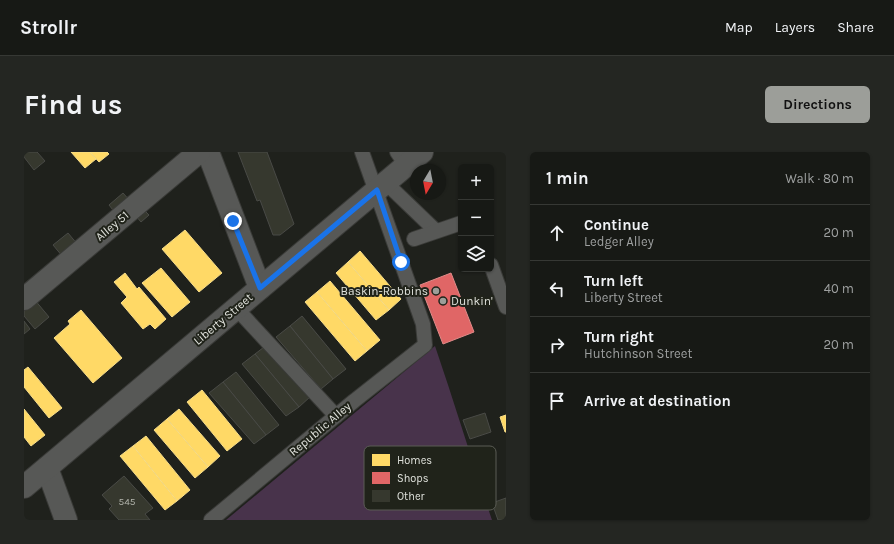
<!DOCTYPE html>
<html lang="en">
<head>
<meta charset="utf-8">
<style>
  :root { --surface:#171915; --page:#242622; --text:#f1f3f6; --muted:#9ea0a0; --line:#363834; --accent:#9c9e99 }
  body { margin:0; font-family:Karla,sans-serif; background:var(--page); color:var(--text) }
  .controls { position:absolute; right:12px; top:12px; display:grid; overflow:hidden; border-radius:6px; box-shadow:0 1px 3px #0004 }
  .controls button { width:36px; height:36px; display:grid; place-items:center; padding:0; border:0; border-bottom:1px solid var(--line); background:var(--surface); color:var(--text); font:20px sans-serif }
  .compass { position:absolute; left:386px; top:12px; width:36px; height:36px; border-radius:50%; background:var(--surface); box-shadow:0 1px 3px #0004; rotate:190deg }
  .stop { position:absolute; width:12px; height:12px; margin:-9px; border:3px solid #1a73e8; border-radius:50%; background:#fff }
  .stop.end { background:#1a73e8; border-color:#fff; box-shadow:0 1px 4px #0008 }
  .list { margin:0; padding:0; list-style:none }
  h2 { display:flex; justify-content:space-between; align-items:center; height:52px; margin:0; padding:0 16px; font-size:17px }
  h2 small { font-size:13px; font-weight:400; color:var(--muted) }
  .list li { display:grid; grid-template-columns:26px 1fr auto; gap:12px; align-items:center; box-sizing:border-box; height:56px; padding:0 16px; border-top:1px solid var(--line) }
  .list b { display:block; font-size:15px; white-space:nowrap }
  .list p { margin:0; font-size:13px; white-space:nowrap; color:var(--muted) }
  .list em { font-size:13px; font-style:normal; color:var(--muted) }
  .icon { flex:none; width:22px; height:22px; fill:none; stroke:currentColor; stroke-width:2; stroke-linecap:round; stroke-linejoin:round }
  .map { position:relative; flex:none; width:482px; height:368px; overflow:hidden; border-radius:6px }
  header { display:flex; align-items:center; gap:24px; box-sizing:border-box; height:56px; padding:0 20px; background:var(--surface); border-bottom:1px solid var(--line) }
  header strong { font-size:19px }
  nav { display:flex; gap:22px; margin-inline-start:auto; font-size:14px }
  .intro { display:flex; align-items:center; justify-content:space-between; box-sizing:border-box; height:96px; padding:0 24px }
  h1 { margin:0; font-size:28px }
  .button { padding:10px 18px; border-radius:6px; background:var(--accent); color:#111; font-size:14px; font-weight:700 }
  main { display:flex; gap:24px; padding:0 24px }
  aside { flex:1; background:var(--surface); border-radius:6px; box-shadow:0 1px 3px #0004 }
  .map>svg:first-child { display:block }
  .green { fill:#48334b }
  .homes { fill:#ffd966; stroke:#f6dc89 }
  .shops { fill:#e06666; stroke:#e08b89 }
  .building { fill:#36382e; stroke:#494a46 }
  .lines { fill:none; stroke-linecap:round; stroke-linejoin:round }
  .service-casing { stroke:#3a3b38; stroke-width:16 }
  .minor-casing { stroke:#3a3b38; stroke-width:24 }
  .tertiary-casing { stroke:#3a3b38; stroke-width:24 }
  .service { stroke:#575856; stroke-width:14 }
  .minor { stroke:#575856; stroke-width:22 }
  .tertiary { stroke:#575856; stroke-width:22 }
  .route { stroke:#1a73e8; stroke-width:5 }
  .poi-dot { fill:#9c9e99; stroke:#20231a; stroke-width:1.5 }
  .labels { text-anchor:middle; stroke-width:4; stroke-linejoin:round; paint-order:stroke }
  .number-label { font-size:10px; fill:#b6b8b0 }
  .street-label { font-size:12px; fill:#e0e2dc; stroke:#20231a }
  .poi-label { font-size:12px; fill:#e0e2dc; stroke:#20231a; text-anchor:end }
  .key { fill:#20231a; stroke:#5a5c54; stroke-width:1 }
  .key-label { font-size:11px; fill:#e0e2dc }
</style>
</head>
<body>
<header>
<strong>Strollr</strong>
<nav><a>Map</a><a>Layers</a><a>Share</a></nav>
</header>
<div class="intro"><h1>Find us</h1><a class="button">Directions</a></div>
<main>
<div class="map">
<svg width="482" height="368" viewBox="0 0 482 368">
  <rect width="100%" height="100%" fill="#1f211c"/>
  <path class="green" d="M 411,194 C 431,252 448,310 468,368 L 202,368 Z"/>
  <g class="homes">
    <path d="M 47,0 L 66,0 L 72,7 L 61,16 Z"/>
    <path d="M 66,0 L 83,0 L 85,2 L 75,10 Z"/>
    <path d="M 161,78 L 198,121 L 175,140 L 138,97 Z"/>
    <path d="M 336,99 L 377,147 L 365,158 L 324,110 Z"/>
    <path d="M 324,110 L 365,158 L 352,168 L 312,121 Z"/>
    <path d="M 137,116 L 166,150 L 148,165 L 118,131 Z"/>
    <path d="M 101,121 L 113,137 L 115,135 L 142,167 L 131,177 L 126,172 L 119,177 L 97,151 L 103,145 L 90,130 Z"/>
    <path d="M 306,129 L 356,188 L 343,199 L 293,140 Z"/>
    <path d="M 293,140 L 343,199 L 331,209 L 281,150 Z"/>
    <path d="M 57,158 L 98,206 L 69,231 L 30,186 L 46,172 L 44,169 Z"/>
    <path d="M 4,215 L 38,256 L 25,266 L 0,235 L 0,218 Z"/>
    <path d="M 178,238 L 218,287 L 203,299 L 163,250 Z"/>
    <path d="M 0,257 L 21,283 L 7,294 L 0,285 Z"/>
    <path d="M 155,257 L 196,304 L 184,315 L 143,267 Z"/>
    <path d="M 482,263 L 482,280 L 481,280 L 476,265 Z"/>
    <path d="M 143,267 L 184,315 L 171,326 L 130,278 Z"/>
    <path d="M 122,284 L 166,338 L 153,349 L 109,294 Z"/>
    <path d="M 109,294 L 153,349 L 141,358 L 96,304 Z"/>
  </g>
  <path class="shops" d="M 427,121 L 450,180 L 419,192 L 396,133 Z"/>
  <g class="building">
    <path d="M 0,0 L 13,0 L 21,9 L 10,18 L 0,5 Z"/>
    <path d="M 214,0 L 243,0 L 270,72 L 256,83 L 249,83 L 236,48 L 233,49 Z"/>
    <path d="M 99,41 L 107,50 L 93,63 L 85,53 Z"/>
    <path d="M 120,58 L 125,63 L 117,70 L 112,64 Z"/>
    <path d="M 44,81 L 54,93 L 39,105 L 29,93 Z"/>
    <path d="M 10,147 L 25,165 L 11,177 L 0,164 L 0,156 Z"/>
    <path d="M 278,164 L 322,217 L 309,227 L 266,174 Z"/>
    <path d="M 0,169 L 6,177 L 0,182 Z"/>
    <path d="M 266,174 L 309,227 L 297,237 L 252,185 Z"/>
    <path d="M 244,192 L 287,244 L 275,255 L 231,202 Z"/>
    <path d="M 231,202 L 275,255 L 262,264 L 218,212 Z"/>
    <path d="M 212,220 L 255,273 L 242,283 L 199,230 Z"/>
    <path d="M 199,230 L 242,283 L 230,292 L 185,241 Z"/>
    <path d="M 461,261 L 467,280 L 446,287 L 439,268 Z"/>
    <path d="M 100,324 L 129,356 L 121,362 L 126,368 L 95,368 L 85,357 L 88,354 L 78,343 Z"/>
    <path d="M 482,346 L 482,368 L 474,368 L 468,351 Z"/>
  </g>
  <g class="lines">
    <g class="service-casing">
      <g id="service">
        <path d="M 373,0 L 382,13"/>
        <path d="M 362,31 L 412,79"/>
        <path d="M 390,87 L 437,71"/>
        <path d="M 467,113 L 482,155"/>
        <path d="M 212,156 L 312,264"/>
        <path d="M 187,368 L 330,249 L 401,193 L 399,172 L 338,0"/>
      </g>
    </g>
    <g class="minor-casing">
      <g id="minor">
        <path d="M 184,0 L 236,136"/>
        <path d="M 0,147 L 175,0"/>
        <path d="M 23,316 L 42,368"/>
      </g>
    </g>
    <g class="tertiary-casing">
      <path id="tertiary" d="M 0,335 L 398,0"/>
    </g>
    <use href="#service" class="service"/>
    <use href="#minor" class="minor"/>
    <use href="#tertiary" class="tertiary"/>
  </g>
  <g class="lines">
    <path class="route" d="M 209,69 L 236,136 L 353,38 L 377,110"/>
  </g>
  <g class="poi-dot">
    <circle cx="412" cy="139" r="4"/>
    <circle cx="419" cy="149" r="4"/>
  </g>
  <g class="labels">
    <g class="number-label">
      <text x="103" y="353">545</text>
    </g>
    <g class="street-label">
      <text transform="translate(88 74) rotate(-40)" y="4">Alley 51</text>
      <text transform="translate(199 167) rotate(-40)" y="4">Liberty Street</text>
      <text transform="translate(296 277) rotate(-40)" y="4">Republic Alley</text>
    </g>
    <g class="poi-label">
      <text x="404" y="143">Baskin-Robbins</text>
      <text x="427" y="153" text-anchor="start">Dunkin'</text>
    </g>
  </g>
  <rect x="340" y="294" width="132" height="64" rx="6" class="key"/>
  <rect x="348" y="302" width="18" height="12" fill="#ffd966"/>
  <rect x="348" y="320" width="18" height="12" fill="#e06666"/>
  <rect x="348" y="338" width="18" height="12" fill="#36382e"/>
  <g class="key-label">
    <text x="373" y="312">Homes</text>
    <text x="373" y="330">Shops</text>
    <text x="373" y="348">Other</text>
  </g>
</svg>
<div class="controls">
<button>+</button>
<button>−</button>
<button><svg class="icon" aria-label="layers" viewBox="0 0 24 24"><path d="M12 4l9 5-9 5-9-5zM3 14l9 5 9-5"/></svg></button>
</div>
<svg class="compass" viewBox="-18 -18 36 36"><path d="M0-13l5 13h-10z" fill="#e53935"/><path d="M0 13l5-13h-10z" fill="#9ea0a0"/></svg>
<div class="stop" style="left:377px;top:110px"></div>
<div class="stop end" style="left:209px;top:69px"></div>
</div>
<aside>
<h2>1 min<small>Walk · 80 m</small></h2>
<ul class="list">
<li><svg class="icon" aria-label="ahead" viewBox="0 0 24 24"><path d="M12 20V5M6 11l6-6 6 6"/></svg><div><b>Continue</b><p>Ledger Alley</p></div><em>20 m</em></li>
<li><svg class="icon" aria-label="left" viewBox="0 0 24 24"><path d="M17 20v-9H6M10 6l-5 5 5 5"/></svg><div><b>Turn left</b><p>Liberty Street</p></div><em>40 m</em></li>
<li><svg class="icon" aria-label="right" viewBox="0 0 24 24"><path d="M7 20v-9h11M14 6l5 5-5 5"/></svg><div><b>Turn right</b><p>Hutchinson Street</p></div><em>20 m</em></li>
<li><svg class="icon" aria-label="arrive" viewBox="0 0 24 24"><path d="M6 21V4h12l-3 4 3 4H6"/></svg><div><b>Arrive at destination</b></div></li>
</ul>
</aside>
</main>
</body>
</html>
